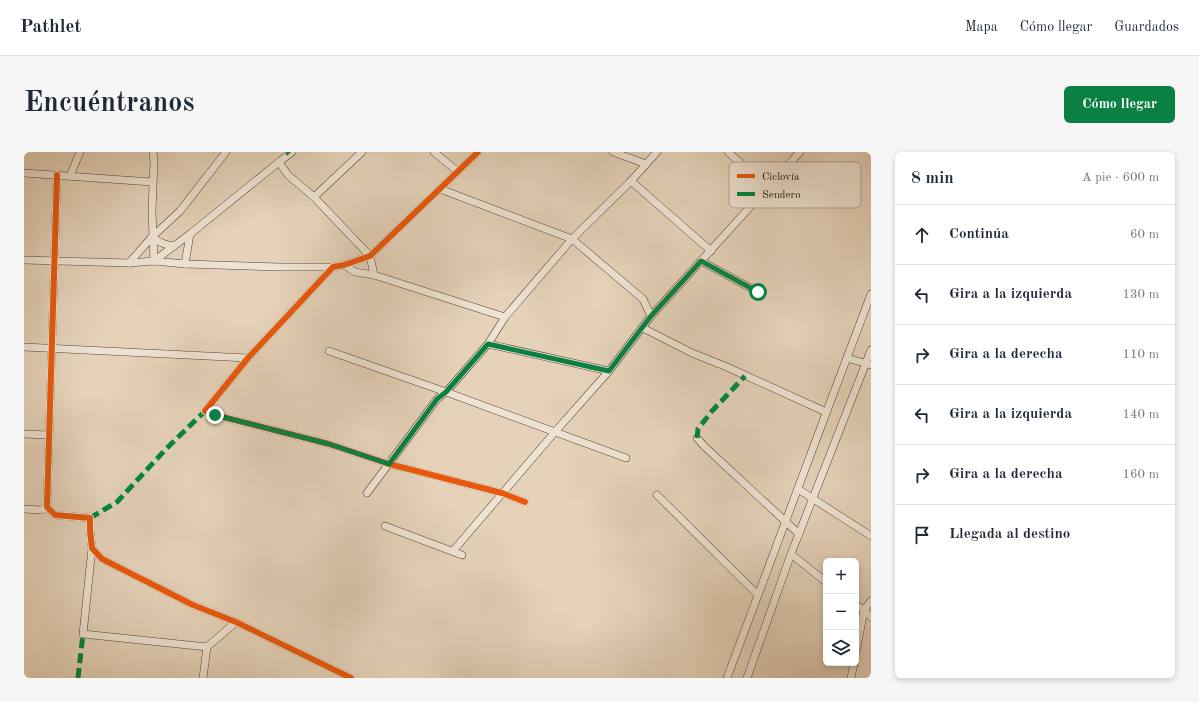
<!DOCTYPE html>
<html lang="es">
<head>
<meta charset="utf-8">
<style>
  :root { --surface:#fff; --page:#f6f6f7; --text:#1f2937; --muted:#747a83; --line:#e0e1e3; --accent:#0b8043 }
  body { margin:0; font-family:"Old Standard TT",serif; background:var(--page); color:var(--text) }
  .controls { position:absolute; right:12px; bottom:12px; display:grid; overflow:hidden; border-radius:6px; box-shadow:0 2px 6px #0003 }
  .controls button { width:36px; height:36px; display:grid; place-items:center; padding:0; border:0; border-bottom:1px solid var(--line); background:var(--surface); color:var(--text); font:20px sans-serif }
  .stop { position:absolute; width:12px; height:12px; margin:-9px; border:3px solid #0b8043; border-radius:50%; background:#fff }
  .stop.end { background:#0b8043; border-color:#fff; box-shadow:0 1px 4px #0008 }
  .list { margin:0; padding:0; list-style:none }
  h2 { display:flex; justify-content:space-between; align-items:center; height:52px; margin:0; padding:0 16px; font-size:17px }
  h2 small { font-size:13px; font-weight:400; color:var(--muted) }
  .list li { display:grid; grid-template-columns:26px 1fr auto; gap:12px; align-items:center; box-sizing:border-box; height:60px; padding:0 16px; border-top:1px solid var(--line) }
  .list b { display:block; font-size:15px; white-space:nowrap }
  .list em { font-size:13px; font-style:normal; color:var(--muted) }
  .icon { flex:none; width:22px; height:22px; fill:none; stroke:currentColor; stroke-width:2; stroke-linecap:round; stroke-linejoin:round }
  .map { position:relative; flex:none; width:847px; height:526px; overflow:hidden; border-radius:6px }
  header { display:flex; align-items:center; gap:24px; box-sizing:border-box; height:56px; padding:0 20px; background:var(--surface); border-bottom:1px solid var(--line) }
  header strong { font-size:19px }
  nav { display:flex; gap:22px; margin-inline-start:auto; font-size:14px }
  .intro { display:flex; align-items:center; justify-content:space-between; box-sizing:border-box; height:96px; padding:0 24px }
  h1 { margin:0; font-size:28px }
  .button { padding:10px 18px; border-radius:6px; background:var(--accent); color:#fff; font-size:14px; font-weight:700 }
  main { display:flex; gap:24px; padding:0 24px }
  aside { flex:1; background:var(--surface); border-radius:6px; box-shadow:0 2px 6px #0003 }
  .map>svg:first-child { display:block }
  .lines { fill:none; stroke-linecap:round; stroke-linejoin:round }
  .minor-casing { stroke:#544434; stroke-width:8 }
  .minor { stroke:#eee2d2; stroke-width:7 }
  .quiet { stroke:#00873e; stroke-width:5; stroke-dasharray:10 5; stroke-linecap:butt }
  .cycleway-casing { stroke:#eee2d2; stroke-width:8 }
  .cycleway { stroke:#e8590c; stroke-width:6 }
  .route { stroke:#0b8043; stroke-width:5 }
  .key { fill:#eee2d2; stroke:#b1a495; stroke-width:1 }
  .key-label { font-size:11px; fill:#241508 }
</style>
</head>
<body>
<header>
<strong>Pathlet</strong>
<nav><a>Mapa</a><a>Cómo llegar</a><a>Guardados</a></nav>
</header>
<div class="intro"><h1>Encuéntranos</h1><a class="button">Cómo llegar</a></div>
<main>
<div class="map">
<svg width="847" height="526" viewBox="0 0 847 526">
  <rect width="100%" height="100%" fill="#e5d2b9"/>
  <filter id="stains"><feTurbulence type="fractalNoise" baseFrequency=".005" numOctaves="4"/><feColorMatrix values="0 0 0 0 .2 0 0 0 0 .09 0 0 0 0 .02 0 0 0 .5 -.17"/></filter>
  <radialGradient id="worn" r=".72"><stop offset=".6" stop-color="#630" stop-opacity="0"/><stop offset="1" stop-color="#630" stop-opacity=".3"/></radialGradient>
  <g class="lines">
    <g class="minor-casing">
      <g id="minor">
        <path d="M 129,0 L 130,9 L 128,59 L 130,109"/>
        <path d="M 268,0 L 255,10 L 264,23 L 290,45 L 346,104 L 350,123"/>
        <path d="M 410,0 L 433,19"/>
        <path d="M 454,0 L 346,104 L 320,113 L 309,115 L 224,206 L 181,259 L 191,263 L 305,292 L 365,312 L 478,341 L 501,350"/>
        <path d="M 589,0 L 622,12"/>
        <path d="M 704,0 L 744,35"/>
        <path d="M 0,21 L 128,30"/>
        <path d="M 33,23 L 23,355 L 31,363 L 66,366 L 66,378 L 68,396 L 78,407 L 169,453 L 212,470 L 327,526"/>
        <path d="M 46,24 L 56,0"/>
        <path d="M 607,29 L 687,99"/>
        <path d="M 416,37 L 548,87 L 619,147 L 627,164"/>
        <path d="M 290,45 L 338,0"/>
        <path d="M 128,85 C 135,91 141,93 150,94"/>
        <path d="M 0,108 L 105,111 L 130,109 L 161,112 L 256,115 L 309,115"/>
        <path d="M 130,109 L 166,82 L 255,10"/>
        <path d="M 677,109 L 734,140"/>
        <path d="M 105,111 L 128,85 L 156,59 L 202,0"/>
        <path d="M 161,112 L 166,82"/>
        <path d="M 320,113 L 331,120 L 350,123 L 481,165"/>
        <path d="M 619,176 L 668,201 L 703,215 L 802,260"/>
        <path d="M 464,192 L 585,219"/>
        <path d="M 0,195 L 224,206"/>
        <path d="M 305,199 L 422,240 L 602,306"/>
        <path d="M 823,206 L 847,213"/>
        <path d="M 0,282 L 25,283"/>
        <path d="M 673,286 L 681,295 L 775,382"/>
        <path d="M 774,337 L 847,384"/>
        <path d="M 343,341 L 413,247 L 422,240 L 464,192 L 481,165 L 548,87 L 607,29 L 633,0"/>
        <path d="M 633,343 L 734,443"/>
        <path d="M 0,357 L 17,358 L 23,355"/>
        <path d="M 361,374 L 438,403"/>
        <path d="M 68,396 L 59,482 L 183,495"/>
        <path d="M 429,399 L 530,281 L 585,219 L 627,164 L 776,0"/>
        <path d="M 767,402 L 802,430"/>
        <path d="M 832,453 L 840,458 L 847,465"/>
        <path d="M 832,500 L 840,458 L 847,449"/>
        <path d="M 179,526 L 183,495 L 212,470"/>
        <path d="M 703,526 C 750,398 799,270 847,142"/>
        <path d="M 723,526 L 767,402 L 847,198"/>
        <path d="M 827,526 L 830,511"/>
      </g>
    </g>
    <use href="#minor" class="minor"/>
    <g class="quiet">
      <path d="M 263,0 L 265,2"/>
      <path d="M 673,286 L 674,277 L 688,259 L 721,224"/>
      <path d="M 66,366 L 93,350 L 141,298 L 181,259"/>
      <path d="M 54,526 L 59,482"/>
    </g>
    <g class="cycleway-casing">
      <g id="cycleway">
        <path d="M 454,0 L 346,104 L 320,113 L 309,115 L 224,206 L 181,259 L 191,263 L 305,292 L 365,312 L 478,341 L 501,350"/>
        <path d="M 33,23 L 23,355 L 31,363 L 66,366 L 66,378 L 68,396 L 78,407 L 169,453 L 212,470 L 327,526"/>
      </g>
    </g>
    <use href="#cycleway" class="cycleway"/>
  </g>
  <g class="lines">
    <path class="route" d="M 191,263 L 305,292 L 365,312 L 413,247 L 422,240 L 464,192 L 585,219 L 627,164 L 677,109 L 734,140"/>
  </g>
  <rect x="705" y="10" width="132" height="46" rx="6" class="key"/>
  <rect x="713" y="22" width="18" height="4" fill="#e8590c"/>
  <rect x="713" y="40" width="18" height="4" fill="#00873e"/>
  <g class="key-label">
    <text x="738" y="28">Ciclovía</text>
    <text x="738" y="46">Sendero</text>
  </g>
  <rect width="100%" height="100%" filter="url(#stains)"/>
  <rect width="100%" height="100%" fill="url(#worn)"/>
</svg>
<div class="controls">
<button>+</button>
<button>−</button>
<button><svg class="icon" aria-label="layers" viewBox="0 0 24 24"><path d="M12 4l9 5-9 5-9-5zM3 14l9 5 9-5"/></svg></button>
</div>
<div class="stop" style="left:734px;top:140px"></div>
<div class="stop end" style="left:191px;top:263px"></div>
</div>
<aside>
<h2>8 min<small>A pie · 600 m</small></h2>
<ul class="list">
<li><svg class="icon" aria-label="ahead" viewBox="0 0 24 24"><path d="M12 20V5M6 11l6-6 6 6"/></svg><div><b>Continúa</b></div><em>60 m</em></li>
<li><svg class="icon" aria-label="left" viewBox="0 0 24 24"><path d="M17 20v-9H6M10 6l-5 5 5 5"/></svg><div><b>Gira a la izquierda</b></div><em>130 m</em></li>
<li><svg class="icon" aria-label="right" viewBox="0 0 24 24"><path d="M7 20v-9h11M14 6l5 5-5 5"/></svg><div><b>Gira a la derecha</b></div><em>110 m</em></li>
<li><svg class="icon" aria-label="left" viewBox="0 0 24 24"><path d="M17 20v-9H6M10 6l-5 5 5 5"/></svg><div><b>Gira a la izquierda</b></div><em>140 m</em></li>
<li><svg class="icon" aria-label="right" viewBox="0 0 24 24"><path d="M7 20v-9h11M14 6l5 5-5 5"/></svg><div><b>Gira a la derecha</b></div><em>160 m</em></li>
<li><svg class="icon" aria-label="arrive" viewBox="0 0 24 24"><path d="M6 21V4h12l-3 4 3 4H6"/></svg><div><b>Llegada al destino</b></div></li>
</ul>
</aside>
</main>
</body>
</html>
